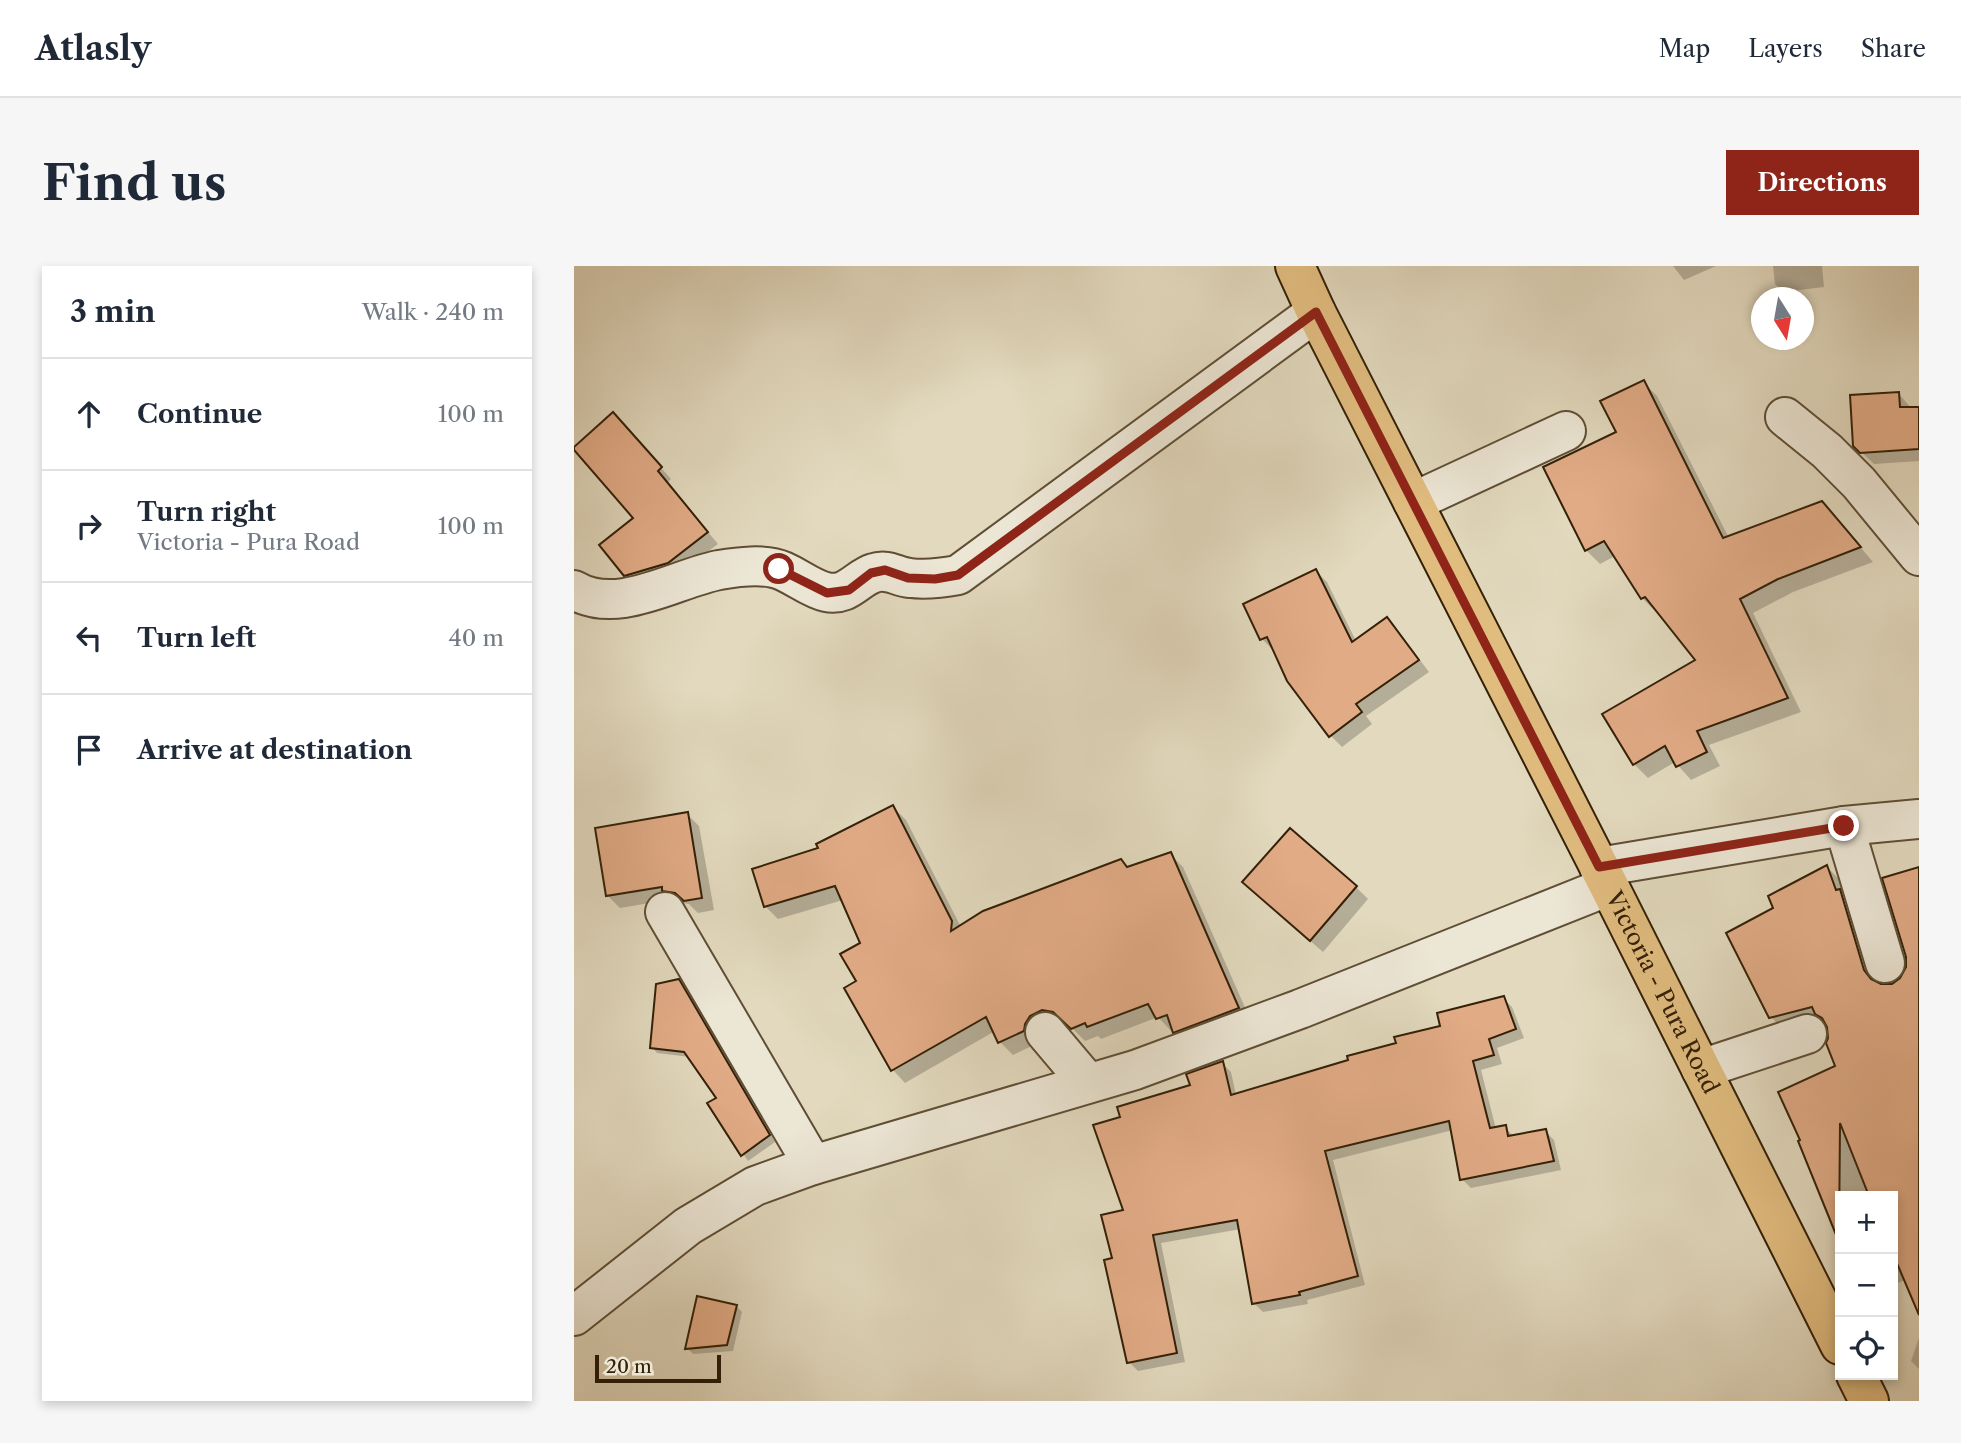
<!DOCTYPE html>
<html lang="en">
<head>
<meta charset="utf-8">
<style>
  :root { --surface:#fff; --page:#f6f6f7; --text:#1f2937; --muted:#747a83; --line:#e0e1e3; --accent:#8f2418 }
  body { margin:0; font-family:"Libre Caslon Text",serif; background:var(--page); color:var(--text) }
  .controls { position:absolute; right:21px; bottom:21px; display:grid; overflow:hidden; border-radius:0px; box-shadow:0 4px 10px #0003 }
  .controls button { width:63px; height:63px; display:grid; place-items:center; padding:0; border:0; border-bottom:2px solid var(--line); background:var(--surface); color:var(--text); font:35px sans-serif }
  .compass { position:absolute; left:1177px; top:21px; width:63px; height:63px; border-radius:50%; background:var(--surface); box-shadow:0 4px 10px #0003; rotate:169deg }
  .scale { position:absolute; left:21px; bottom:18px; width:126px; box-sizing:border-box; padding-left:7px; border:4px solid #332007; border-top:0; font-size:19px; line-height:24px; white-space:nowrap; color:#332007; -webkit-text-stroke:5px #ece6d5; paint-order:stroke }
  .stop { position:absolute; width:21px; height:21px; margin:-16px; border:5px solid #8f2418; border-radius:50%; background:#fff }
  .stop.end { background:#8f2418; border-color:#fff; box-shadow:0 2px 7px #0008 }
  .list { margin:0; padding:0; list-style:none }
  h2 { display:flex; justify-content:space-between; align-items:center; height:91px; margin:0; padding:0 28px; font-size:30px }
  h2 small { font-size:23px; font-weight:400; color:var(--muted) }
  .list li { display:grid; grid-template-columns:46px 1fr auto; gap:21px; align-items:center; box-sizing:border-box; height:112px; padding:0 28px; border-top:2px solid var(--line) }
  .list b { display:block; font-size:26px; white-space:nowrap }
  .list p { margin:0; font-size:23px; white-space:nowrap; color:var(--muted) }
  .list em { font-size:23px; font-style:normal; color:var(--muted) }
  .icon { flex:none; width:38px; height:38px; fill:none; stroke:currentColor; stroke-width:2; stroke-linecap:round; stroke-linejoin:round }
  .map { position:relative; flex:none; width:1345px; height:1135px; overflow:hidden; border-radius:0px }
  header { display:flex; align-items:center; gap:42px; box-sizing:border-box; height:98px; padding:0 35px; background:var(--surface); border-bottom:2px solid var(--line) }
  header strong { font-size:33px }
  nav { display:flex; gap:38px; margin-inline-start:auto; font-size:24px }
  .intro { display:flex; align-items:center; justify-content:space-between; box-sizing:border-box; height:168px; padding:0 42px }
  h1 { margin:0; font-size:49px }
  .button { padding:18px 32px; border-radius:0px; background:var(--accent); color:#fff; font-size:24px; font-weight:700 }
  main { display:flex; gap:42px; padding:0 42px }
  aside { flex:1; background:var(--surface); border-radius:0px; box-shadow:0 4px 10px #0003 }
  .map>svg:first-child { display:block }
  .shadow { fill:#0003 }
  .building { fill:#e1ab86; stroke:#332007; stroke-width:2 }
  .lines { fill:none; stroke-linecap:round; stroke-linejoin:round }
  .minor-casing { stroke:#5f4e35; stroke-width:42 }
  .major-casing { stroke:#332007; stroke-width:42 }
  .minor { stroke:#ece6d5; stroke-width:38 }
  .major { stroke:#e1bc7f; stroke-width:38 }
  .route { stroke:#8f2418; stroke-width:9 }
  .labels { text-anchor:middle; stroke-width:7; stroke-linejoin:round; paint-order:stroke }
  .street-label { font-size:23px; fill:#332007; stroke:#ece6d5 }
</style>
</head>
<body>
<header>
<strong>Atlasly</strong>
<nav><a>Map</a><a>Layers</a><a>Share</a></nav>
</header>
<div class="intro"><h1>Find us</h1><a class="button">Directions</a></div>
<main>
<aside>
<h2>3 min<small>Walk · 240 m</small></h2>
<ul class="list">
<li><svg class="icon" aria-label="ahead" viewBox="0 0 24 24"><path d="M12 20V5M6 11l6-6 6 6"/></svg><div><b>Continue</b></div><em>100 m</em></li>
<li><svg class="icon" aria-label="right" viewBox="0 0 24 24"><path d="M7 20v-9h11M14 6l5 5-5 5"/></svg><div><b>Turn right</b><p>Victoria - Pura Road</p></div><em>100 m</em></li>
<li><svg class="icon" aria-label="left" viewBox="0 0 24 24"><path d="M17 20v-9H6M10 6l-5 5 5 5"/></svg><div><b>Turn left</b></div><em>40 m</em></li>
<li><svg class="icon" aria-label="arrive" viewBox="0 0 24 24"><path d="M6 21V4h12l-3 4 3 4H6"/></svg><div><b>Arrive at destination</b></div></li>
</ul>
</aside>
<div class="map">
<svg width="1345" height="1135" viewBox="0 0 1345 1135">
  <rect width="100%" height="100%" fill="#e2d9be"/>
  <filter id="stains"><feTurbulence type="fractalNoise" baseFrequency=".00286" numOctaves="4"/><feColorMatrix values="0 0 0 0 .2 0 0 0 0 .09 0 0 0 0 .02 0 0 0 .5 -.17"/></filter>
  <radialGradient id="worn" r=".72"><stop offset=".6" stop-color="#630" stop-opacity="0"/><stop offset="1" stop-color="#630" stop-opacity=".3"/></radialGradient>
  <g class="shadow">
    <path d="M 1099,0 L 1142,0 L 1110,14 Z"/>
    <path d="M 1199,0 L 1248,0 L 1250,21 L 1209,26 L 1201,18 Z"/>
    <path d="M 1069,116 L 1083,130 L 1155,272 L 1261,251 L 1299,296 L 1219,326 L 1179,347 L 1227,446 L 1135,479 L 1146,500 L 1117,514 L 1101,496 L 1074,512 L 1060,498 L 1123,395 L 1084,345 L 1082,346 L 1068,332 L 1041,290 L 1026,298 L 1012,284 L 1044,167 Z"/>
    <path d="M 1325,128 L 1337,142 L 1345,142 L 1345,195 L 1300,198 L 1280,179 Z"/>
    <path d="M 50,160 L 97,213 L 93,217 L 144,278 L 105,307 L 62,320 L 51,309 L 62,252 Z"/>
    <path d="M 742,305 L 753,316 L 782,375 L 813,353 L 824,365 L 855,406 L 792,450 L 798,458 L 768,481 L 756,469 L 701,383 L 699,384 L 688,373 Z"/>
    <path d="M 319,541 L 332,554 L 387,661 L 596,588 L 609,601 L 677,755 L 613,779 L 600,764 L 597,765 L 584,751 L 527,773 L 524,770 L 511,775 L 494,758 L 481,757 L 462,778 L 439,789 L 426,776 L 421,765 L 331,817 L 319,804 L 272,723 L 284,716 L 289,678 L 269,634 L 204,653 L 191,640 L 246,583 Z"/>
    <path d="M 113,548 L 125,560 L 140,644 L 124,647 L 115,638 L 102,636 L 99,633 L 46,642 L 33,629 Z"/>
    <path d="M 1253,601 L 1266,614 L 1272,631 L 1279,638 L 1303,718 L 1317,720 L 1329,713 L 1334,703 L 1334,691 L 1311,613 L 1345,603 L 1345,1036 L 1336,1027 L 1331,1014 L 1319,1019 L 1319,930 L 1266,930 L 1266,960 L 1245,922 L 1263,801 L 1255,760 L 1249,754 L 1210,764 L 1197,751 L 1201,643 Z"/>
    <path d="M 782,621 L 794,633 L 749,686 L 682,628 Z"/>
    <path d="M 105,715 L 111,721 L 201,876 L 174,895 L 136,838 L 144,832 L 116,791 L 83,787 L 78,781 Z"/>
    <path d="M 929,732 L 938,741 L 950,772 L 923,782 L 928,798 L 907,804 L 922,863 L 931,861 L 940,871 L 971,865 L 980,874 L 987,904 L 897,922 L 888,913 L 879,864 L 759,894 L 791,1019 L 733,1034 L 734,1038 L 689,1046 L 680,1037 L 667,963 L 587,977 L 611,1096 L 564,1105 L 555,1096 L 540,994 L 551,945 L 549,852 L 618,820 L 648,797 L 657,806 L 662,829 L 824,778 L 868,761 Z"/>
    <path d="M 162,1040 L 168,1046 L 159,1085 L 119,1088 L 113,1082 Z"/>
    <path d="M 1345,1072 L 1345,1103 L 1337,1095 Z"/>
  </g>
  <g class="building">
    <path d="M 1070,114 L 1149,272 L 1248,235 L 1287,281 L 1204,313 L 1166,333 L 1214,432 L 1123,465 L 1133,486 L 1102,501 L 1091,480 L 1059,499 L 1028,448 L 1121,394 L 1071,331 L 1067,333 L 1030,275 L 1011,285 L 969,201 L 1042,166 L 1026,135 Z"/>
    <path d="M 1325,126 L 1326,141 L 1345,141 L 1345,183 L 1286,187 L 1279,180 L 1276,129 Z"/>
    <path d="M 39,146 L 88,201 L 84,205 L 134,266 L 94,297 L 50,310 L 25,279 L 59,252 L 0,184 L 0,181 Z"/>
    <path d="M 742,303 L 778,376 L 813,351 L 845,394 L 782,438 L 788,446 L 755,471 L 713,415 L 693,371 L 686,374 L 669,338 Z"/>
    <path d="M 319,539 L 378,655 L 377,665 L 409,645 L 547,593 L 553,601 L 597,586 L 665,742 L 599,767 L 593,749 L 582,753 L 574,738 L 513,761 L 511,757 L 497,763 L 479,746 L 468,744 L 456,750 L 451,758 L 450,765 L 424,777 L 412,751 L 317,805 L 270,722 L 282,715 L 266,688 L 286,677 L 261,620 L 190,641 L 178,603 L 244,582 L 242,578 Z"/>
    <path d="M 114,546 L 128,632 L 110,635 L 101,627 L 88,625 L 88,621 L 32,630 L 21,562 Z"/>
    <path d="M 716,562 L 783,620 L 736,675 L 668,616 Z"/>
    <path d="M 1253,599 L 1262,624 L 1266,623 L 1290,704 L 1297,713 L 1307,718 L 1318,718 L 1326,712 L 1332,701 L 1332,691 L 1308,612 L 1345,601 L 1345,1049 L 1319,988 L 1319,930 L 1295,930 L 1266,857 L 1265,976 L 1224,875 L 1226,874 L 1204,826 L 1261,800 L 1252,777 L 1254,772 L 1253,761 L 1248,752 L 1241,748 L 1238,741 L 1195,752 L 1152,667 L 1199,642 L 1194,630 Z"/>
    <path d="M 105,713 L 196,869 L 167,890 L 133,837 L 142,832 L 110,786 L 76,782 L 82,718 Z"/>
    <path d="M 930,730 L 942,763 L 915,773 L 920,789 L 899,795 L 916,862 L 932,859 L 934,870 L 972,863 L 980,895 L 886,914 L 875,855 L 751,885 L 784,1010 L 725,1026 L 726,1029 L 678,1038 L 663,954 L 579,969 L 603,1087 L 553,1097 L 530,994 L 538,992 L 527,949 L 549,944 L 519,859 L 546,851 L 543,841 L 616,819 L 612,808 L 649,795 L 657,829 L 774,794 L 773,790 L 822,777 L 820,771 L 866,760 L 863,747 Z"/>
    <path d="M 123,1030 L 163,1039 L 153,1079 L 111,1083 Z"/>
  </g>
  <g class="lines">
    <g class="minor-casing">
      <g id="minor">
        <path d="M 1211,151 L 1253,185 L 1285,217 L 1345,290"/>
        <path d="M 839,236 L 992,165"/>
        <path d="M 0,324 C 44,350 100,313 145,304 C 163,301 191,297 209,305 C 223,311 238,323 252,326 C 274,331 283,312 300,307 C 314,302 323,311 336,312 C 353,314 368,312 384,309 L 742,46"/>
        <path d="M 1270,560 L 1311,697"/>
        <path d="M 1025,601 L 1270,560 L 1345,553"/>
        <path d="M 91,646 L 239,899"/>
        <path d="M 471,766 L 514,817"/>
        <path d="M 1127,803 L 1233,768"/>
        <path d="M 0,1050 L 114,960 L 181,920 L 239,899 L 561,804 L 726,743 L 1035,620"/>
      </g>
    </g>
    <g class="major-casing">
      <g id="major">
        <path id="s1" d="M 721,0 L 742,46 L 1035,620 L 1266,1079"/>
        <path d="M 1282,1109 L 1295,1135"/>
      </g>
    </g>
    <use href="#minor" class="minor"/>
    <use href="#major" class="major"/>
  </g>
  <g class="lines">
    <path class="route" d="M 205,303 L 253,327 L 275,324 L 297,307 L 311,304 L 334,312 L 361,313 L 384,309 L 742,46 L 1025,601 L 1270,560"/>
  </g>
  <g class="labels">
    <g class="street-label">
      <text dy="8" stroke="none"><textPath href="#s1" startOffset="814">Victoria - Pura Road</textPath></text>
    </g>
  </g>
  <rect width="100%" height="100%" filter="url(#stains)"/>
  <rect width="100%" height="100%" fill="url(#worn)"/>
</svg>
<div class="controls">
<button>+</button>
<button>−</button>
<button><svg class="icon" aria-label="locate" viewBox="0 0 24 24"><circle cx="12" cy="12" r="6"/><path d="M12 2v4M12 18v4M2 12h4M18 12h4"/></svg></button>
</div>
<svg class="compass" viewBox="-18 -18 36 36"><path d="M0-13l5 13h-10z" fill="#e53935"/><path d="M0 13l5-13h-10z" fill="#747a83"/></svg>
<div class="scale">20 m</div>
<div class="stop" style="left:205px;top:303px"></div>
<div class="stop end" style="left:1270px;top:560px"></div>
</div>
</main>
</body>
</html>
